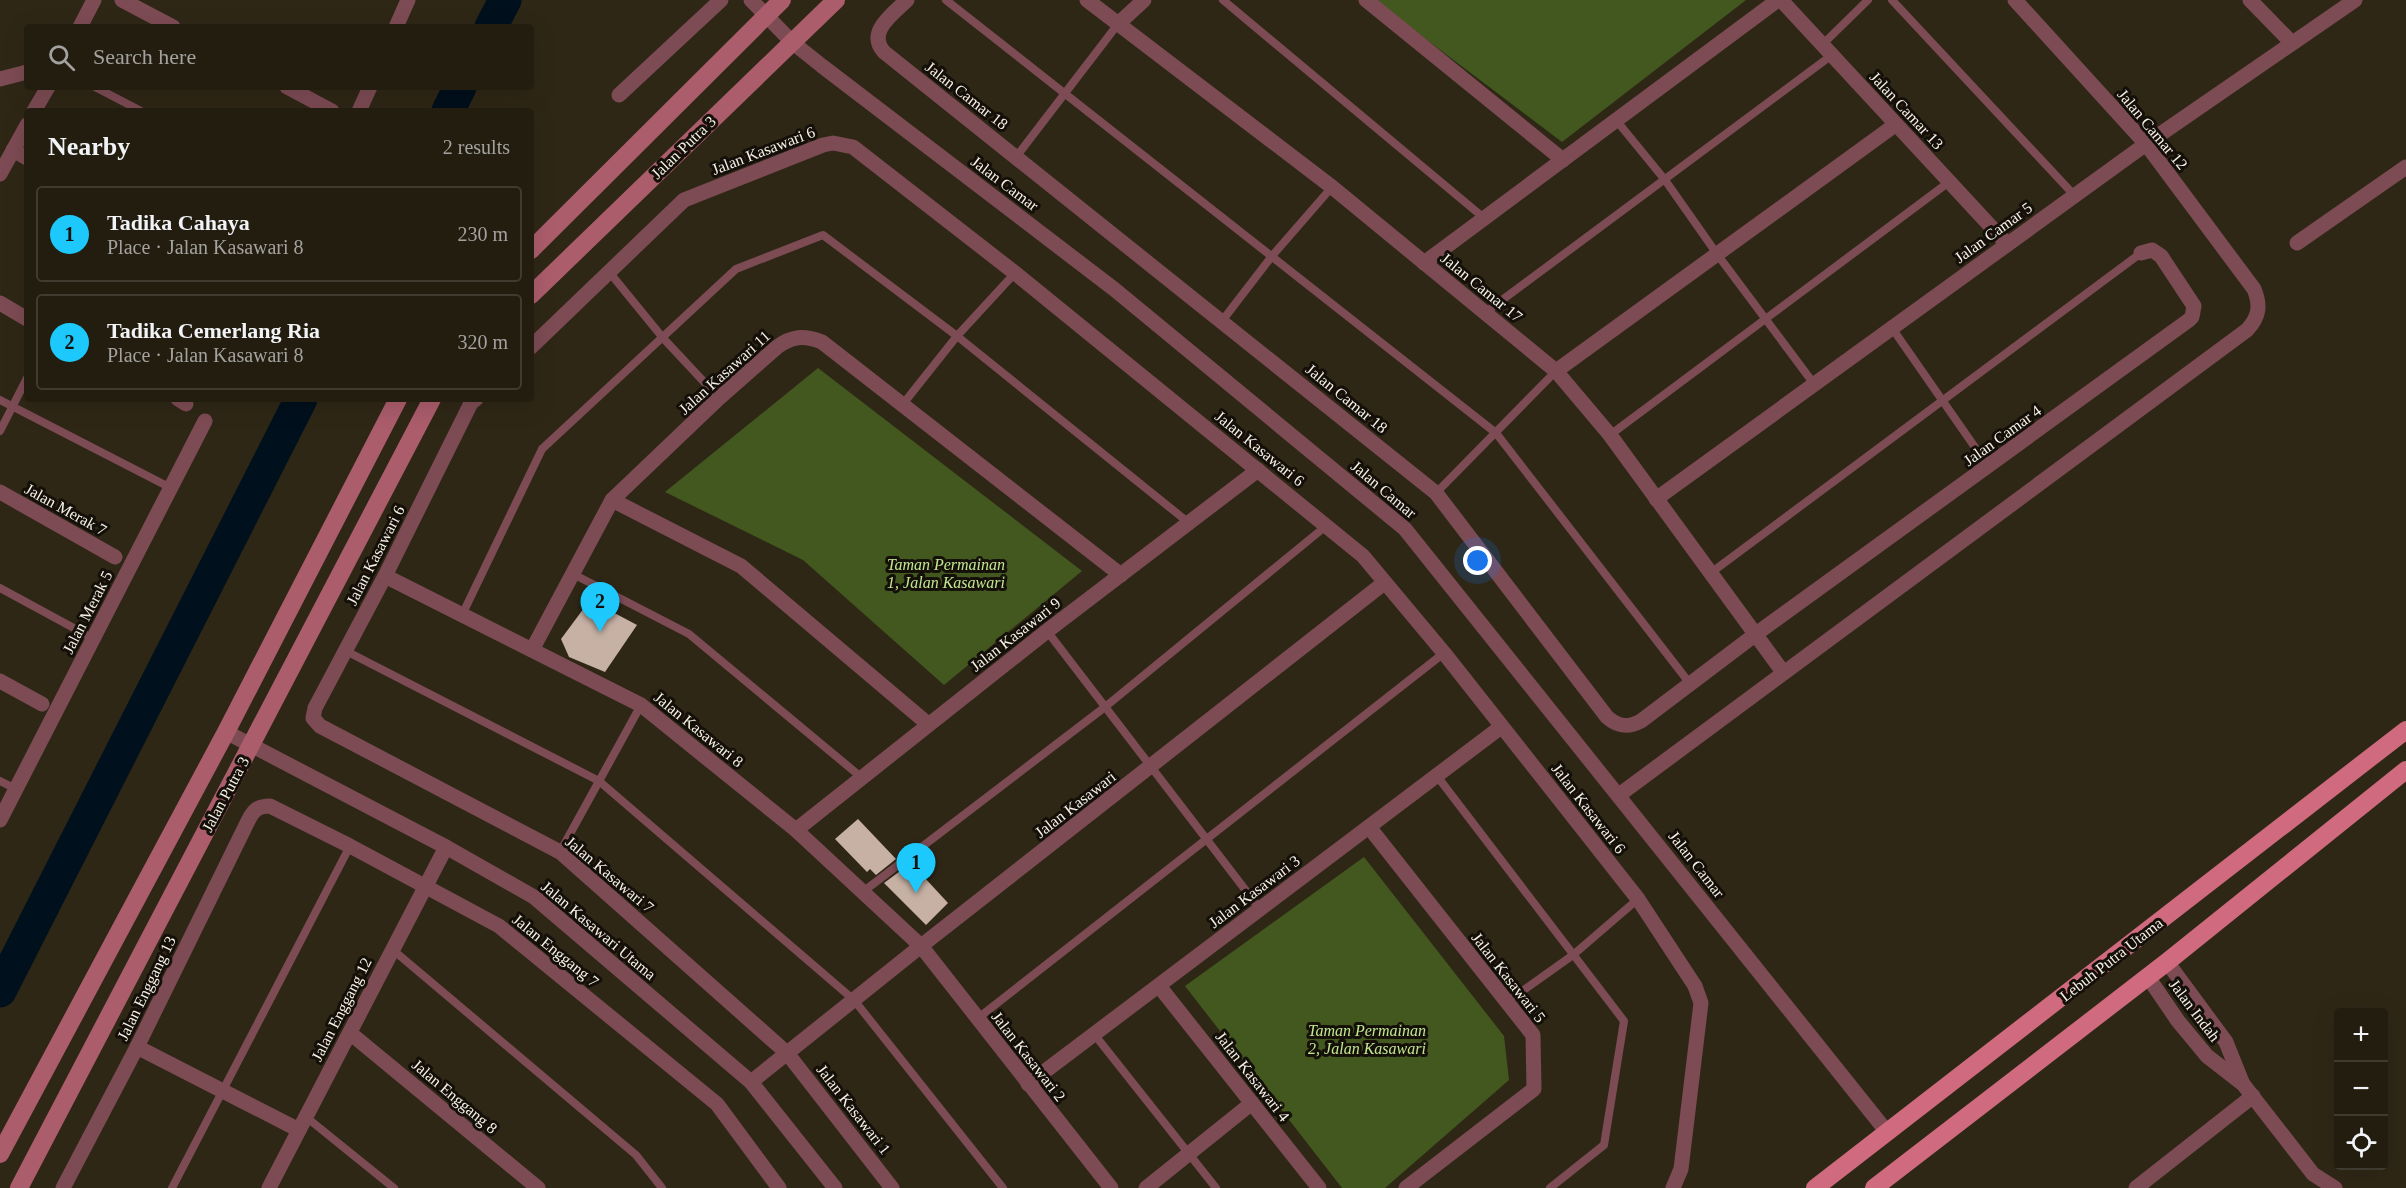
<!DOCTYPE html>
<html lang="en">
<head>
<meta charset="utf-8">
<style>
  :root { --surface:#231d10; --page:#2b2619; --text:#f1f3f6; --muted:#a3a29f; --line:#403b30; --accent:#1dc9fc }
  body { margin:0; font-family:"Times New Roman",serif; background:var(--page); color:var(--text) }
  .controls { position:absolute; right:18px; bottom:18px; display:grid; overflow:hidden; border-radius:6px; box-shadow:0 6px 24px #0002 }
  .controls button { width:54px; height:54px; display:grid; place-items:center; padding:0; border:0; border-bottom:2px solid var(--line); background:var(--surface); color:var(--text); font:30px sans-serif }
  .you { position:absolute; left:1478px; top:561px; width:21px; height:21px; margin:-15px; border:4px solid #fff; border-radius:50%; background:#1a73e8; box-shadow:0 0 0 9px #1a73e833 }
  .badge { display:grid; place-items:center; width:39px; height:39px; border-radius:50%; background:var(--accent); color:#111; font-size:20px; font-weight:700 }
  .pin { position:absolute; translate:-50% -50px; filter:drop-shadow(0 2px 3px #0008) }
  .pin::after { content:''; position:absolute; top:32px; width:21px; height:18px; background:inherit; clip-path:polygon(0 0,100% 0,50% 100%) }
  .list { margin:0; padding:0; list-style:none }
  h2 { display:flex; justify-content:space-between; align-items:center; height:78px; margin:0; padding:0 24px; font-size:26px }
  h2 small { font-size:20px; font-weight:400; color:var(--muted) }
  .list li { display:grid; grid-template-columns:39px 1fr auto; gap:18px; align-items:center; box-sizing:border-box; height:96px; margin:0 12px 12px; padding:0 12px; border:2px solid var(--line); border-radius:6px }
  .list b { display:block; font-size:22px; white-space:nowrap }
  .list p { margin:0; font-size:20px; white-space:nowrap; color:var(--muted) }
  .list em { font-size:20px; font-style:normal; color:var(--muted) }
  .icon { flex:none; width:33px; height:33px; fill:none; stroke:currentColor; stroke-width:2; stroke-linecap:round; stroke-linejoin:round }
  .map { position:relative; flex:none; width:2406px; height:1188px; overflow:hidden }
  .search { position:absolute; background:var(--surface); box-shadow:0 6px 24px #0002; left:24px; top:24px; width:510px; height:66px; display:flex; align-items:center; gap:15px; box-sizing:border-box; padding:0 21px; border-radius:6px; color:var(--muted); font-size:22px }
  .panel { position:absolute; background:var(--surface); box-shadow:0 6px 24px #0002; left:24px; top:108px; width:510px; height:294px; border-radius:6px }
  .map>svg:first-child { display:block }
  .green { fill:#42581f }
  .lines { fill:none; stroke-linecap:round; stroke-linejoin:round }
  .river { stroke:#01101d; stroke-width:33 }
  .building { fill:#c7b1a5 }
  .lane { stroke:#7d4b54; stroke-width:8 }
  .street { stroke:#7d4b54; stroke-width:15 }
  .secondary { stroke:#ac5d6c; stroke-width:18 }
  .primary { stroke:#d06b7f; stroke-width:18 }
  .labels { text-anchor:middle; stroke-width:6; stroke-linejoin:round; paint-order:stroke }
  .street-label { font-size:16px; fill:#f7f2e7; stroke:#141009 }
  .park-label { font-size:16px; font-style:italic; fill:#c2e890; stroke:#141009 }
</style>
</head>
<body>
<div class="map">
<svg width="2406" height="1188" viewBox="0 0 2406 1188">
  <rect width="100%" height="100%" fill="#2f2716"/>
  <g class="green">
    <path d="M 1374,0 L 1746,0 L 1562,142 Z"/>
    <path d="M 818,368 L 1082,571 L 944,685 L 803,560 L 665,492 Z"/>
    <path d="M 1364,857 L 1504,1036 L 1509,1080 L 1385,1188 L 1342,1188 L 1185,986 Z"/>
  </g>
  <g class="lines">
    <g class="river">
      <path d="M 491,27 L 505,0"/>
      <path d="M 448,111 L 460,87"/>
      <path d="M 0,991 L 301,399"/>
    </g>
  </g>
  <g class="building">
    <path d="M 590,600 L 637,625 L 605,672 L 569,657 L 561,639 Z"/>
    <path d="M 858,819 L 896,859 L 876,875 L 870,869 L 867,872 L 835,839 Z"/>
    <path d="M 911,863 L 948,903 L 926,925 L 884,883 Z"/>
  </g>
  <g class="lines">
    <g class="lane">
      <path d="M 946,0 L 1496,433 L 1691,685"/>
      <path d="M 1223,0 L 1484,218"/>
      <path d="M 1892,0 L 2075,196"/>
      <path d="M 1822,45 L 1868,0"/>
      <path d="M 95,87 L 141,111"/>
      <path d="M 1616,120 L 1665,180 L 1717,254 L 1814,384"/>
      <path d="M 1016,157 L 1118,24"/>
      <path d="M 610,273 L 663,338 L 719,398"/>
      <path d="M 1486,312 L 1832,55"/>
      <path d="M 1222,321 L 1272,256 L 1332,187"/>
      <path d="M 1892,328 L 1988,466"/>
      <path d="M 0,400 L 171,488"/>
      <path d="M 903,404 L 957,336 L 1015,273"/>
      <path d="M 0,431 L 27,378"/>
      <path d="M 1610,435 L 1949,182"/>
      <path d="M 1436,493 L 1556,371"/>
      <path d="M 1712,572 L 2141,253"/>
      <path d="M 573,574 L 689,634 L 861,777"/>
      <path d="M 0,588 L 94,639"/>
      <path d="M 462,615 L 542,449 L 736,269 L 823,235 L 957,336 L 1189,523"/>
      <path d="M 1047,631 L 1260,909"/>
      <path d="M 344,650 L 599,781 L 854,1000 L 1003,1188"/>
      <path d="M 1437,776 L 1624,1021 L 1604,1145 L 1550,1188"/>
      <path d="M 0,781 L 16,789"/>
      <path d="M 560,852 L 641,705"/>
      <path d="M 864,891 L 1105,707 L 1326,526"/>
      <path d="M 393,950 L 636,1155 L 662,1188"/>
      <path d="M 1507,1002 L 1573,955 L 1638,899"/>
      <path d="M 977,1019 L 1444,653"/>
      <path d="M 1094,1034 L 1216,1188"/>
      <path d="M 306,1117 L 394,1188"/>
      <path d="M 172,1188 L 350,846"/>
    </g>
    <g class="street">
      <path d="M 122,0 L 173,27"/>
      <path d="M 751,0 L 792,42 L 822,66 L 1114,289 L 1405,529 L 1887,1132"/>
      <path d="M 907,0 C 893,14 866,32 884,52 L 1436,493 L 1607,717 C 1618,727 1628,728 1641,721 L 1756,634 L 2189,320 L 2192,317 L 2194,306 L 2161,256 L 2152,250 L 2141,253"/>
      <path d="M 1087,0 L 1332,187 L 1556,371 L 1610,435 L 1783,672"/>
      <path d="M 1366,0 L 1563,160"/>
      <path d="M 1781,0 L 2007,244"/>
      <path d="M 2250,0 L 2292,43"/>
      <path d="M 1118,24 L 1144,0"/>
      <path d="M 80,27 L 94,0"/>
      <path d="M 396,27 L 408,0"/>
      <path d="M 0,79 L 27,72"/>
      <path d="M 287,87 L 332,111"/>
      <path d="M 619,95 L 721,0"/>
      <path d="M 34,111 L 48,87"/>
      <path d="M 359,111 L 370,87"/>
      <path d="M 13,150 L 27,158"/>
      <path d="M 0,174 L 27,125"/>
      <path d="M 2297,243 L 2406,167"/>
      <path d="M 1424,263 L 1778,0"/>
      <path d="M 0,303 L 27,319"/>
      <path d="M 531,347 L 684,200 L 823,145 L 833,143 L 853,147 L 1015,273 L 1363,556 L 1444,653 L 1638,899 L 1695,986 L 1701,1003 L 1681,1169 L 1673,1188"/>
      <path d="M 1556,371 L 1895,125"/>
      <path d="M 178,399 L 186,404"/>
      <path d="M 476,399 L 471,403 L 385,576 L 315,708 L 313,718 L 320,726 L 560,852 L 787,1053 L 892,1188"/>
      <path d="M 0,492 L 115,557"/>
      <path d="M 1656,499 L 2146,144 L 2355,0"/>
      <path d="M 612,500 L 741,566 L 928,724"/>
      <path d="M 385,576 L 641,705 L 796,830 L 921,946 L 1111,1188"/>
      <path d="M 532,650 L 612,500 L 719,398 L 777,347 C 792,336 804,335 822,342 L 1121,575"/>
      <path d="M 0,681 L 42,704"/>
      <path d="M 226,732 L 446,847 L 534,897 L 751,1082 L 835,1188"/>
      <path d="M 1619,795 L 2247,330 C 2259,317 2261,306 2254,289 L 2146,144 L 2015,0"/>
      <path d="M 0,820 L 205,421"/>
      <path d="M 1369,827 L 1533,1035 L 1534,1089 L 1406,1188"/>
      <path d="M 796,830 L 1047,631 L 1258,470"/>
      <path d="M 2167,962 L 2226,1042 L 2242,1082"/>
      <path d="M 2148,977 L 2178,1021 L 2207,1056 L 2243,1084 L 2313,1174 L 2335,1188"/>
      <path d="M 1159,986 L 1319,1188"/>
      <path d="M 350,1033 L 538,1188"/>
      <path d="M 137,1047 L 299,1130"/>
      <path d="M 751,1082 L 921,946 L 1384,583"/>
      <path d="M 1028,1084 L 1501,727"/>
      <path d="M 63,1188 L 137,1047 L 248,821 C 253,811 257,806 270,806 L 350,846 L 499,926 L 717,1104 L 779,1188"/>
      <path d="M 269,1188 L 446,847"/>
      <path d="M 1146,1188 L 1252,1103"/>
      <path d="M 2136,1188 L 2253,1096"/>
    </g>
    <g class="secondary">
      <path d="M 531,250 L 782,0"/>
      <path d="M 531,295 L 836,0"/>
      <path d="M 0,1154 L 226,732 L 398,399"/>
      <path d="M 19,1188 L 432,399"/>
    </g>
    <g class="primary">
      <path d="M 1815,1188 L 2406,730"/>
      <path d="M 1874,1188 L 2167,962 L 2406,770"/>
    </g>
  </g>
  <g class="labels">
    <g class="street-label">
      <text transform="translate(967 95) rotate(38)" y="6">Jalan Camar 18</text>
      <text transform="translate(1907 110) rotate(47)" y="6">Jalan Camar 13</text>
      <text transform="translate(2153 129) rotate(50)" y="6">Jalan Camar 12</text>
      <text transform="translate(683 147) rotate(-44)" y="6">Jalan Putra 3</text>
      <text transform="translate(763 150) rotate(-21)" y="6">Jalan Kasawari 6</text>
      <text transform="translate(1005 183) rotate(37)" y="6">Jalan Camar</text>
      <text transform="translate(1993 232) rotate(-36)" y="6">Jalan Camar 5</text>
      <text transform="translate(1482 287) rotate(39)" y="6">Jalan Camar 17</text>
      <text transform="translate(724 372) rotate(-42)" y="6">Jalan Kasawari 11</text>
      <text transform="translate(1347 398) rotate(39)" y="6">Jalan Camar 18</text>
      <text transform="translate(2002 435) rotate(-36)" y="6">Jalan Camar 4</text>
      <text transform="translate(1260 448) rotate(39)" y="6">Jalan Kasawari 6</text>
      <text transform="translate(1384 489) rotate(40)" y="6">Jalan Camar</text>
      <text transform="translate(66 509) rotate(29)" y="6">Jalan Merak 7</text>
      <text transform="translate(375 555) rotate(-63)" y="6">Jalan Kasawari 6</text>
      <text transform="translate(87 612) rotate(-63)" y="6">Jalan Merak 5</text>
      <text transform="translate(1015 634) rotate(-38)" y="6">Jalan Kasawari 9</text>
      <text transform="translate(699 729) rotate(39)" y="6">Jalan Kasawari 8</text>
      <text transform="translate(225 794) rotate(-62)" y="6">Jalan Putra 3</text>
      <text transform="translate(1075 804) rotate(-38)" y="6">Jalan Kasawari</text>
      <text transform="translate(1589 808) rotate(52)" y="6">Jalan Kasawari 6</text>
      <text transform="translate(1697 864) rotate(52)" y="6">Jalan Camar</text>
      <text transform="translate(610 874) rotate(40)" y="6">Jalan Kasawari 7</text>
      <text transform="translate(1254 891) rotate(-37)" y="6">Jalan Kasawari 3</text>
      <text transform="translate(599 930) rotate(40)" y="6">Jalan Kasawari Utama</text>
      <text transform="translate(556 950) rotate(39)" y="6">Jalan Enggang 7</text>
      <text transform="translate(2111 959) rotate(-38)" y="6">Lebuh Putra Utama</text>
      <text transform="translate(1509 977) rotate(52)" y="6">Jalan Kasawari 5</text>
      <text transform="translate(146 988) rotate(-64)" y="6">Jalan Enggang 13</text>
      <text transform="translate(341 1009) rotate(-63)" y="6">Jalan Enggang 12</text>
      <text transform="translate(2195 1010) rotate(53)" y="6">Jalan Indah</text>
      <text transform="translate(1029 1056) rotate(52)" y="6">Jalan Kasawari 2</text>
      <text transform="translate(1253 1076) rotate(52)" y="6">Jalan Kasawari 4</text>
      <text transform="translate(455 1096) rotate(40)" y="6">Jalan Enggang 8</text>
      <text transform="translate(854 1109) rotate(52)" y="6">Jalan Kasawari 1</text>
    </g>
    <g class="park-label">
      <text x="946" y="570">Taman Permainan<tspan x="946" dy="18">1, Jalan Kasawari</tspan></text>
      <text x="1367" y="1036">Taman Permainan<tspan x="1367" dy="18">2, Jalan Kasawari</tspan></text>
    </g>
  </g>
</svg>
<div class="controls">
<button>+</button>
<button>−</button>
<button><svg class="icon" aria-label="locate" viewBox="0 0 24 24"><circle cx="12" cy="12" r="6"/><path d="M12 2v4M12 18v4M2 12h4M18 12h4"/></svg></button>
</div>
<div class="you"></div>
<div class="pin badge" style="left:916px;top:893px">1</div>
<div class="pin badge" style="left:600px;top:632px">2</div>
<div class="search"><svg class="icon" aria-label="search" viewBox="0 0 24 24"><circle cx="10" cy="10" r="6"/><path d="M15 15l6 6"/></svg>Search here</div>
<section class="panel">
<h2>Nearby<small>2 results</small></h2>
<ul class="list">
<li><span class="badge">1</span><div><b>Tadika Cahaya</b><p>Place · Jalan Kasawari 8</p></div><em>230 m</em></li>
<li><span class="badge">2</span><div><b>Tadika Cemerlang Ria</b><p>Place · Jalan Kasawari 8</p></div><em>320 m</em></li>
</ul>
</section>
</div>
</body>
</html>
